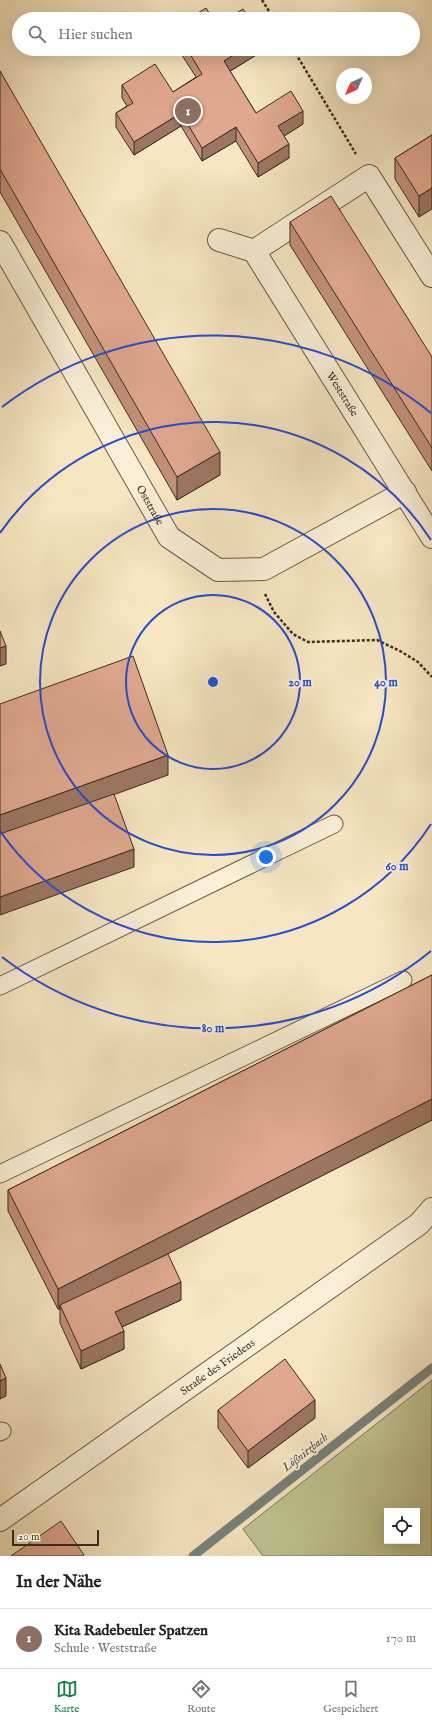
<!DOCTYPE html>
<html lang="de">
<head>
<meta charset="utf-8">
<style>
  :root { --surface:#fff; --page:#f6f6f6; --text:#202124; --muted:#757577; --line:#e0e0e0; --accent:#0b8043 }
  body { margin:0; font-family:"IM FELL English",serif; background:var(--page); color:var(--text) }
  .controls { position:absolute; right:12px; bottom:12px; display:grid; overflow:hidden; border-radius:0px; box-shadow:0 4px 16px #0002 }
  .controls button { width:36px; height:36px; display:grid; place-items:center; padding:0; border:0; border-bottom:1px solid var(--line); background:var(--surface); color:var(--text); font:20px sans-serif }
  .compass { position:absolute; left:336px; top:68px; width:36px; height:36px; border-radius:50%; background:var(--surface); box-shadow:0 4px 16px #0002; rotate:225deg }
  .scale { position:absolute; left:12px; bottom:10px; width:87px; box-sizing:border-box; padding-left:4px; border:2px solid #382d20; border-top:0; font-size:11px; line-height:14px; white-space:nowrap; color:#382d20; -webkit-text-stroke:3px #f9efd7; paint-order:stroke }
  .you { position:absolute; left:266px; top:857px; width:14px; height:14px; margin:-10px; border:3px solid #fff; border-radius:50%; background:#1a73e8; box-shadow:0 0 0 6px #1a73e833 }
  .badge { display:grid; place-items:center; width:26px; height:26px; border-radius:50%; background:var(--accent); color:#fff; font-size:13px; font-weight:700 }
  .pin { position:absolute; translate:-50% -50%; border:2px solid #fff; box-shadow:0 1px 4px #0006 }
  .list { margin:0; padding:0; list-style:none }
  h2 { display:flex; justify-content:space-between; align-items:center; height:52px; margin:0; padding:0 16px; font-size:17px }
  h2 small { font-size:13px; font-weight:400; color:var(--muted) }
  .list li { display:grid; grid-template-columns:26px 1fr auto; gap:12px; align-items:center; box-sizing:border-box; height:60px; padding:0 16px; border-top:1px solid var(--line) }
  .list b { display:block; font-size:15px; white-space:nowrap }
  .list p { margin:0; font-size:13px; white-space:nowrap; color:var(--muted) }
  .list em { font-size:13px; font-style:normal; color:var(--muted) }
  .icon { flex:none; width:22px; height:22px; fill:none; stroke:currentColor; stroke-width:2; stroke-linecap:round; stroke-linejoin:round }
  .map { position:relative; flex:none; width:432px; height:1556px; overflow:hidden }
  .search { position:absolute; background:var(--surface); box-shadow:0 4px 16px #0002; left:12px; right:12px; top:12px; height:44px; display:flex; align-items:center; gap:10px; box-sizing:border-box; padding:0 14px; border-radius:22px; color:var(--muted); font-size:15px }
  .sheet { height:112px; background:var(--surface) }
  nav { display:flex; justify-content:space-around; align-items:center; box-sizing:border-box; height:56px; border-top:1px solid var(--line); background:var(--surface); font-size:11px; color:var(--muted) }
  nav a { display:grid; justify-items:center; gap:2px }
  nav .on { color:var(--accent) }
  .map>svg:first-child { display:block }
  .green { fill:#bfc491; stroke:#7c7858; fill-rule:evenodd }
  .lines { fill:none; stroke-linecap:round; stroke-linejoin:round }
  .stream { stroke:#75847c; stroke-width:9 }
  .lane-casing { stroke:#685b48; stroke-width:19 }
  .street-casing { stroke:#685b48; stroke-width:24 }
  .path { stroke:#382d20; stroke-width:2.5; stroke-dasharray:3 2; stroke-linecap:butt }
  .lane { stroke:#f9efd7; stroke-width:17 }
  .street { stroke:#f9efd7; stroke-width:22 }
  .wall { fill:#c1907a; stroke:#382d20 }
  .shaded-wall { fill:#9d7663; stroke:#382d20 }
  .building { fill:#e0a88e; stroke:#382d20 }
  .ring { fill:none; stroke:#1d4ed8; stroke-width:2 }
  .labels { text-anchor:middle; stroke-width:4; stroke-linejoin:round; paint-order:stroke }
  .street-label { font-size:11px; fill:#382d20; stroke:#f9efd7 }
  .water-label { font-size:12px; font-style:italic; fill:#525146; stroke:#f9efd7 }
  .centre { fill:#1d4ed8; stroke:#f9efd7; stroke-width:2 }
  .ring-label { font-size:12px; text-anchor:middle; font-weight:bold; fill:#1d4ed8; stroke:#f9efd7; stroke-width:4; stroke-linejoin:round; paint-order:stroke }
</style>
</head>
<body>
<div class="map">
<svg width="432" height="1556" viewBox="0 0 432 1556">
  <rect width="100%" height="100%" fill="#f6e6c1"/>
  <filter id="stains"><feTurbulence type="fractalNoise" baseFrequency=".005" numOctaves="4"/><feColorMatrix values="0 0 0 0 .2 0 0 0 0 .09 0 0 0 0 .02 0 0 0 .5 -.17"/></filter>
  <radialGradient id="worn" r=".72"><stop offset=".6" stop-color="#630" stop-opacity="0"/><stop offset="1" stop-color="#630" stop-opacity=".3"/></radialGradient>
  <path class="green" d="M 432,1380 L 432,1556 L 263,1556 L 243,1529 ZM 387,1511 L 417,1511 L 417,1541 L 387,1541 Z"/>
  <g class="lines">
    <path class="stream" d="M 193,1556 L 432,1368"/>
    <g class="lane-casing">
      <g id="lane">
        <path d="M 0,986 L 334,824"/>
        <path d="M 0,1174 L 403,980"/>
        <path d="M 0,1432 L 2,1431"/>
      </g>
    </g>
    <g class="street-casing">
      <g id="street">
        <path id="s1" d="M 219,240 L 254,251 L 432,537"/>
        <path id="s2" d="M 0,242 L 169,537 L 218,570 L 264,569 L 405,492"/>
        <path d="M 254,251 L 369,176 L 432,276"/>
        <path id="s3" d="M 0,1520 L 419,1224 L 432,1209"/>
      </g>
    </g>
    <g class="path">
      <path d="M 262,0 L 274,19"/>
      <path d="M 293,49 L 356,154"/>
      <path d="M 265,594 L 274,612 L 293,634 L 308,642 L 377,640 L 400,651 L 418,662 L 432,677"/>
    </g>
    <use href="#lane" class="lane"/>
    <use href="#street" class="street"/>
  </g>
  <g class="wall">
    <path d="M 178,49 L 261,49 L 261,52 L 230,71 L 256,113 L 303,124 L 284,136 L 289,158 L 258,177 L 236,141 L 202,161 L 181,126 L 134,155 L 116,127 L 116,113 L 127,106 L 122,98 L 122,85 L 173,92 L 196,77 Z"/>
    <path d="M 0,71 L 220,475 L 177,500 L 0,192 Z"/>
    <path d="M 432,135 L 419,217 L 395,179 L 395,158 Z"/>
    <path d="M 290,222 L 432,357 L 432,471 L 290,245 Z"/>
    <path d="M 432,975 L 432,1120 L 157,1259 L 181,1300 L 122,1327 L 124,1349 L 81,1369 L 60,1323 L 60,1309 L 58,1309 L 8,1211 L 8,1190 Z"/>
    <path d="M 218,1410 L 315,1418 L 248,1468 L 218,1428 Z"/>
  </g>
  <g class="shaded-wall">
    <path d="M 243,49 L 261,49 L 261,52 L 224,75 L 224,61 Z"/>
    <path d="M 303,111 L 303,124 L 278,140 L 278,126 Z"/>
    <path d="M 181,113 L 181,126 L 134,155 L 134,142 Z"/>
    <path d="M 236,127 L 236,141 L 202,161 L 202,148 Z"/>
    <path d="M 289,144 L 289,158 L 258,177 L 258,163 Z"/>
    <path d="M 432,188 L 432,209 L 419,217 L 419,196 Z"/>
    <path d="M 220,452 L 220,475 L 177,500 L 177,477 Z"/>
    <path d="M 6,646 L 6,664 L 0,666 L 0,648 Z"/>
    <path d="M 168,755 L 168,775 L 0,836 L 0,815 Z"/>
    <path d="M 134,849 L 134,867 L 0,915 L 0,897 Z"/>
    <path d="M 432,1099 L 432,1120 L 61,1308 L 60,1305 L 60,1309 L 58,1309 L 58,1289 Z"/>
    <path d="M 181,1282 L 181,1300 L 115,1330 L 115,1312 Z"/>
    <path d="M 124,1331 L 124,1349 L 81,1369 L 81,1351 Z"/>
    <path d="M 6,1378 L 6,1396 L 0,1399 L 0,1381 Z"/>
    <path d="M 315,1400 L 315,1418 L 248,1468 L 248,1451 Z"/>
  </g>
  <g class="building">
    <path d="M 206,8 L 213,19 L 188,19 Z"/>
    <path d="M 243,9 L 250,19 L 227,19 Z"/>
    <path d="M 187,49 L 243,49 L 224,61 L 256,113 L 291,91 L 303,111 L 278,126 L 289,144 L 258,163 L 236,127 L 202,148 L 181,113 L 134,142 L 116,113 L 133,103 L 122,85 L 155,64 L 173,92 L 202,74 Z"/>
    <path d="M 0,71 L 220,452 L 177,477 L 0,169 Z"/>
    <path d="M 432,135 L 432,188 L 419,196 L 395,158 Z"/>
    <path d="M 331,196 L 432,357 L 432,448 L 290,222 Z"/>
    <path d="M 0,631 L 6,646 L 0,648 Z"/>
    <path d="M 133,656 L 168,755 L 0,815 L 0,704 Z"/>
    <path d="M 114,794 L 134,849 L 0,897 L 0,834 Z"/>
    <path d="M 432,975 L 432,1099 L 58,1289 L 8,1190 Z"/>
    <path d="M 168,1254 L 181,1282 L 115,1312 L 124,1331 L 81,1351 L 60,1305 Z"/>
    <path d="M 285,1359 L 315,1400 L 248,1451 L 218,1410 Z"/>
    <path d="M 0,1364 L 6,1378 L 0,1381 Z"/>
    <path d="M 61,1521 L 84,1555 L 83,1556 L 11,1556 Z"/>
  </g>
  <g class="ring">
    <circle cx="213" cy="682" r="87"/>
    <circle cx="213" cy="682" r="173"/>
    <path d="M431 824A260 260 0 0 1 0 831M0 533A260 260 0 0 1 431 540"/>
    <path d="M431 951A346 346 0 0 1 2 957M2 407A346 346 0 0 1 431 413"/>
  </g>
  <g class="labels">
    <g class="street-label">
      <text dy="4" stroke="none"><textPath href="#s1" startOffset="205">Weststraße</textPath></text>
      <text dy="4" stroke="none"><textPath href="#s2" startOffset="303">Oststraße</textPath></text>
      <text dy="4" stroke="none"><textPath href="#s3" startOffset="266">Straße des Friedens</textPath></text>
    </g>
    <g class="water-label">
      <text transform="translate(305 1452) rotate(-38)" y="4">Lößnitzbach</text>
    </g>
  </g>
  <circle cx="213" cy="682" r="6" class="centre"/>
  <g class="ring-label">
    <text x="300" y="686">20 m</text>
    <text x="386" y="686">40 m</text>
    <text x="397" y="870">60 m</text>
    <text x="213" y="1032">80 m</text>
  </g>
  <rect width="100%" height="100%" filter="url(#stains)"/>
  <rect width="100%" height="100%" fill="url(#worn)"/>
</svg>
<div class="controls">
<button><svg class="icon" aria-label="locate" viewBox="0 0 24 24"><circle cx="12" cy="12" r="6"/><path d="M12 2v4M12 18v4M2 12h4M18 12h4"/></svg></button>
</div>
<svg class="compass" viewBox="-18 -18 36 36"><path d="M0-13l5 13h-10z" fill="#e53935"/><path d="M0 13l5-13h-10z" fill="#757577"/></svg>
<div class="scale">20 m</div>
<div class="you"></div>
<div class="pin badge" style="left:188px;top:111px;background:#8d6e63">1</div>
<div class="search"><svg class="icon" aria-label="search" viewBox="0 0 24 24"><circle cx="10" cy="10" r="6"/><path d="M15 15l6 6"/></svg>Hier suchen</div>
</div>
<section class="sheet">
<h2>In der Nähe<small></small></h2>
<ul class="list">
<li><span class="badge" style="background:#8d6e63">1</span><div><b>Kita Radebeuler Spatzen</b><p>Schule · Weststraße</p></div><em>170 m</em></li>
</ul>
</section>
<nav>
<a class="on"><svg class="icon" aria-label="map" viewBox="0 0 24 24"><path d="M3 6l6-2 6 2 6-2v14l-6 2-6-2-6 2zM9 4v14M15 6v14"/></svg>Karte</a>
<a><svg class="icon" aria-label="directions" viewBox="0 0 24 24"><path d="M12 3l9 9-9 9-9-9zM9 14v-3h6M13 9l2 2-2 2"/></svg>Route</a>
<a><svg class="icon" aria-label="saved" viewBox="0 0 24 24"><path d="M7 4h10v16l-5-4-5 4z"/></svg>Gespeichert</a>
</nav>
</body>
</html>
